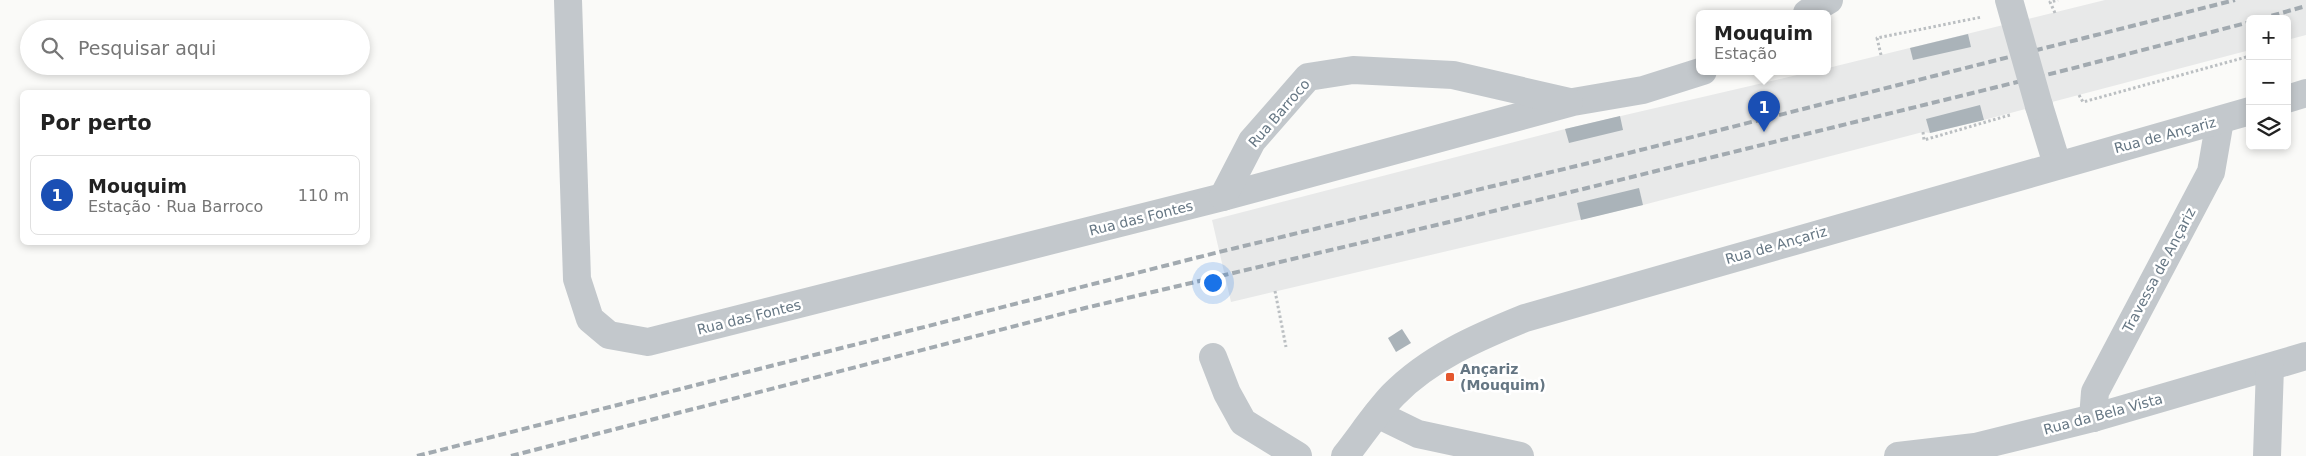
<!DOCTYPE html>
<html lang="pt">
<head>
<meta charset="utf-8">
<style>
  :root { --surface:#fff; --page:#f6f6f6; --text:#222; --muted:#767676; --line:#e0e0e0; --accent:#e4572e }
  body { margin:0; font-family:"DejaVu Sans",sans-serif; background:var(--page); color:var(--text) }
  .controls { position:absolute; right:15px; top:15px; display:grid; overflow:hidden; border-radius:8px; box-shadow:0 2px 8px #0003 }
  .controls button { width:45px; height:45px; display:grid; place-items:center; padding:0; border:0; border-bottom:1px solid var(--line); background:var(--surface); color:var(--text); font:25px sans-serif }
  .you { position:absolute; left:1212px; top:282px; width:18px; height:18px; margin:-12px; border:4px solid #fff; border-radius:50%; background:#1a73e8; box-shadow:0 0 0 8px #1a73e833 }
  .badge { display:grid; place-items:center; width:32px; height:32px; border-radius:50%; background:var(--accent); color:#fff; font-size:16px; font-weight:700 }
  .pin { position:absolute; translate:-50% -41px; filter:drop-shadow(0 1px 2px #0008) }
  .pin::after { content:''; position:absolute; top:26px; width:18px; height:15px; background:inherit; clip-path:polygon(0 0,100% 0,50% 100%) }
  .popup { position:absolute; left:1696px; top:10px; width:135px; height:65px; box-sizing:border-box; display:grid; place-content:center; border-radius:8px; background:var(--surface); filter:drop-shadow(0 1px 4px #0005); font-size:16px; white-space:nowrap; color:var(--muted) }
  .popup b { font-size:19px; color:var(--text) }
  .popup::after { content:''; position:absolute; left:50%; top:100%; margin-left:-10px; border:10px solid transparent; border-top-color:var(--surface) }
  .list { margin:0; padding:0; list-style:none }
  h2 { display:flex; justify-content:space-between; align-items:center; height:65px; margin:0; padding:0 20px; font-size:21px }
  h2 small { font-size:16px; font-weight:400; color:var(--muted) }
  .list li { display:grid; grid-template-columns:32px 1fr auto; gap:15px; align-items:center; box-sizing:border-box; height:80px; margin:0 10px 10px; padding:0 10px; border:1px solid var(--line); border-radius:8px }
  .list b { display:block; font-size:19px; white-space:nowrap }
  .list p { margin:0; font-size:16px; white-space:nowrap; color:var(--muted) }
  .list em { font-size:16px; font-style:normal; color:var(--muted) }
  .icon { flex:none; width:28px; height:28px; fill:none; stroke:currentColor; stroke-width:2; stroke-linecap:round; stroke-linejoin:round }
  .map { position:relative; flex:none; width:2306px; height:456px; overflow:hidden }
  .search { position:absolute; background:var(--surface); box-shadow:0 2px 8px #0003; left:20px; top:20px; width:350px; height:55px; display:flex; align-items:center; gap:12px; box-sizing:border-box; padding:0 18px; border-radius:28px; color:var(--muted); font-size:19px }
  .panel { position:absolute; background:var(--surface); box-shadow:0 2px 8px #0003; left:20px; top:90px; width:350px; height:155px; border-radius:8px }
  .map>svg:first-child { display:block }
  .built { fill:#e8e9e9 }
  .building { fill:#aab3b9 }
  .lines { fill:none; stroke-linecap:round; stroke-linejoin:round }
  .path { stroke:#bbbfc2; stroke-width:3; stroke-dasharray:2.5 2.5; stroke-linecap:butt }
  .minor { stroke:#c3c8cc; stroke-width:28 }
  .rail { stroke:#a2aab0; stroke-width:4; stroke-dasharray:8 4; stroke-linecap:butt }
  .minor-bridge { stroke:#c3c8cc; stroke-width:28 }
  .poi-dot { fill:#e4572e; stroke:#fff; stroke-width:2 }
  .labels { text-anchor:middle; stroke-width:5; stroke-linejoin:round; paint-order:stroke }
  .street-label { font-size:14px; fill:#657683; stroke:#fff }
  .poi-label { font-size:14px; font-weight:bold; fill:#657683; stroke:#fff; text-anchor:start }
</style>
</head>
<body>
<div class="map">
<svg width="2306" height="456" viewBox="0 0 2306 456">
  <rect width="100%" height="100%" fill="#fafaf8"/>
  <path class="built" d="M 2105,0 L 2306,0 L 2306,35 L 2287,40 L 2287,19 L 2250,19 L 2250,50 L 1984,120 L 1930,133 L 1923,132 L 1643,205 L 1231,302 L 1212,220 L 1565,129 L 1814,71 L 1828,71 L 1828,68 Z"/>
  <g class="building">
    <path d="M 1968,34 L 1971,47 L 1913,60 L 1910,48 Z"/>
    <path d="M 1980,105 L 1984,120 L 1930,133 L 1926,119 Z"/>
    <path d="M 1620,116 L 1623,130 L 1569,143 L 1565,129 Z"/>
    <path d="M 1639,188 L 1643,205 L 1581,220 L 1577,203 Z"/>
    <path d="M 1402,329 L 1411,343 L 1396,352 L 1388,338 Z"/>
  </g>
  <g class="lines">
    <g class="path">
      <path d="M 2055,13 L 2050,2 L 2058,0"/>
      <path d="M 1881,55 L 1877,38 L 1982,17"/>
      <path d="M 2079,95 L 2083,102 L 2250,56"/>
      <path d="M 1923,132 L 1924,140 L 2010,115"/>
      <path d="M 1275,291 L 1286,347"/>
    </g>
    <g class="minor">
      <path d="M 568,0 L 577,279 L 590,319 L 609,335 L 648,342 L 1223,197 L 1573,102 L 1643,90 L 1703,71"/>
      <path d="M 1807,13 L 1829,0"/>
      <path d="M 2287,99 L 2306,93"/>
      <path d="M 2039,106 L 2057,164"/>
      <path d="M 1223,197 L 1252,141 L 1308,77 L 1353,70 L 1453,75 L 1569,102"/>
      <path d="M 1213,357 L 1227,393 L 1243,422 L 1298,456"/>
      <path d="M 1377,414 L 1418,434 L 1520,456"/>
      <path d="M 2093,418 L 2095,392 L 2211,172 L 2220,120"/>
      <path d="M 1345,456 C 1361,436 1375,414 1393,395 C 1429,358 1478,337 1525,318 L 2250,111"/>
      <path d="M 1898,456 L 1975,447 L 2093,418 L 2306,356"/>
      <path d="M 2267,456 L 2270,367"/>
    </g>
    <g class="rail">
      <path d="M 2260,19 L 2306,6"/>
      <path d="M 417,456 L 1219,252 L 1593,162 L 2235,0"/>
      <path d="M 511,456 L 1085,308 L 1445,223 L 2070,69 L 2250,22"/>
    </g>
    <path class="minor-bridge" d="M 2009,0 L 2039,106"/>
  </g>
  <rect class="poi-dot" x="1445" y="372" width="10" height="10" rx="2.5"/>
  <g class="labels">
    <g class="street-label">
      <text transform="translate(1279 113) rotate(-49)" y="5">Rua Barroco</text>
      <text transform="translate(2165 135) rotate(-15)" y="5">Rua de Ançariz</text>
      <text transform="translate(1141 218) rotate(-14)" y="5">Rua das Fontes</text>
      <text transform="translate(1776 245) rotate(-16)" y="5">Rua de Ançariz</text>
      <text transform="translate(2159 270) rotate(-62)" y="5">Travessa de Ançariz</text>
      <text transform="translate(749 317) rotate(-14)" y="5">Rua das Fontes</text>
      <text transform="translate(2103 414) rotate(-15)" y="5">Rua da Bela Vista</text>
    </g>
    <g class="poi-label">
      <text x="1460" y="374">Ançariz<tspan x="1460" dy="16">(Mouquim)</tspan></text>
    </g>
  </g>
</svg>
<div class="controls">
<button>+</button>
<button>−</button>
<button><svg class="icon" aria-label="layers" viewBox="0 0 24 24"><path d="M12 4l9 5-9 5-9-5zM3 14l9 5 9-5"/></svg></button>
</div>
<div class="you"></div>
<div class="pin badge" style="left:1764px;top:132px;background:#1a4fb4">1</div>
<div class="popup"><b>Mouquim</b>Estação</div>
<div class="search"><svg class="icon" aria-label="search" viewBox="0 0 24 24"><circle cx="10" cy="10" r="6"/><path d="M15 15l6 6"/></svg>Pesquisar aqui</div>
<section class="panel">
<h2>Por perto<small></small></h2>
<ul class="list">
<li><span class="badge" style="background:#1a4fb4">1</span><div><b>Mouquim</b><p>Estação · Rua Barroco</p></div><em>110 m</em></li>
</ul>
</section>
</div>
</body>
</html>
